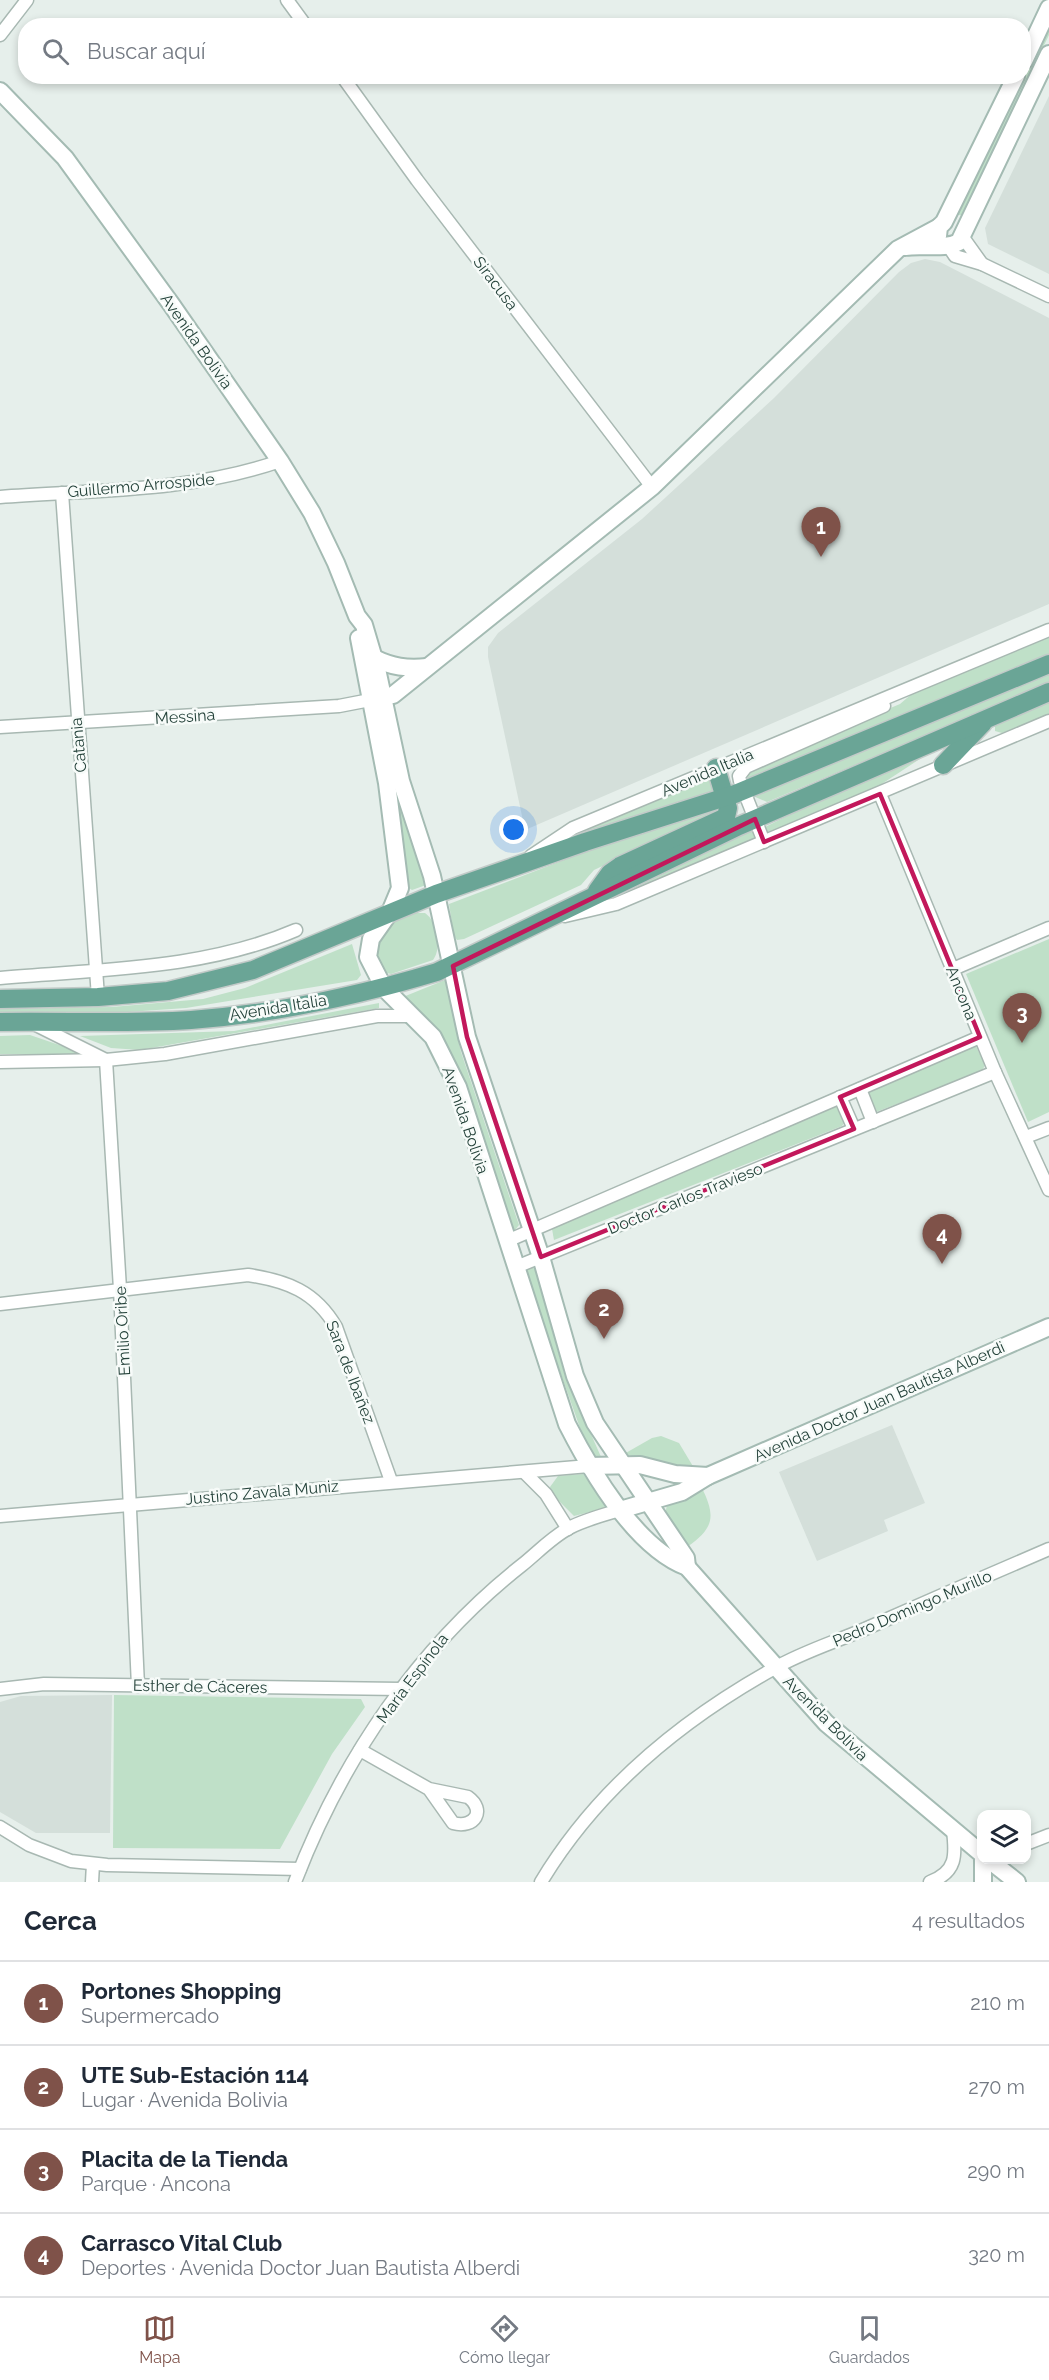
<!DOCTYPE html>
<html lang="es">
<head>
<meta charset="utf-8">
<style>
  :root { --surface:#fff; --page:#f2f2f3; --text:#1f2937; --muted:#747a83; --line:#e0e1e3; --accent:#7f5249 }
  body { margin:0; font-family:Raleway,sans-serif; background:var(--page); color:var(--text) }
  .controls { position:absolute; right:18px; bottom:18px; display:grid; overflow:hidden; border-radius:12px; box-shadow:0 3px 9px #0003 }
  .controls button { width:54px; height:54px; display:grid; place-items:center; padding:0; border:0; border-bottom:2px solid var(--line); background:var(--surface); color:var(--text); font:30px sans-serif }
  .you { position:absolute; left:514px; top:830px; width:21px; height:21px; margin:-15px; border:4px solid #fff; border-radius:50%; background:#1a73e8; box-shadow:0 0 0 9px #1a73e833 }
  .badge { display:grid; place-items:center; width:39px; height:39px; border-radius:50%; background:var(--accent); color:#fff; font-size:20px; font-weight:700 }
  .pin { position:absolute; translate:-50% -50px; filter:drop-shadow(0 2px 3px #0008) }
  .pin::after { content:''; position:absolute; top:32px; width:21px; height:18px; background:inherit; clip-path:polygon(0 0,100% 0,50% 100%) }
  .list { margin:0; padding:0; list-style:none }
  h2 { display:flex; justify-content:space-between; align-items:center; height:78px; margin:0; padding:0 24px; font-size:26px }
  h2 small { font-size:20px; font-weight:400; color:var(--muted) }
  .list li { display:grid; grid-template-columns:39px 1fr auto; gap:18px; align-items:center; box-sizing:border-box; height:84px; padding:0 24px; border-top:2px solid var(--line) }
  .list b { display:block; font-size:22px; white-space:nowrap }
  .list p { margin:0; font-size:20px; white-space:nowrap; color:var(--muted) }
  .list em { font-size:20px; font-style:normal; color:var(--muted) }
  .icon { flex:none; width:33px; height:33px; fill:none; stroke:currentColor; stroke-width:2; stroke-linecap:round; stroke-linejoin:round }
  .map { position:relative; flex:none; width:1049px; height:1882px; overflow:hidden }
  .search { position:absolute; background:var(--surface); box-shadow:0 3px 9px #0003; left:18px; right:18px; top:18px; height:66px; display:flex; align-items:center; gap:15px; box-sizing:border-box; padding:0 21px; border-radius:24px; color:var(--muted); font-size:22px }
  .sheet { height:414px; background:var(--surface) }
  nav { display:flex; justify-content:space-around; align-items:center; box-sizing:border-box; height:84px; border-top:2px solid var(--line); background:var(--surface); font-size:16px; color:var(--muted) }
  nav a { display:grid; justify-items:center; gap:3px }
  nav .on { color:var(--accent) }
  .map>svg:first-child { display:block }
  .built { fill:#d4dfda }
  .green { fill:#bfe0c8 }
  .lines { fill:none; stroke-linecap:round; stroke-linejoin:round }
  .street-casing { stroke:#a8b8b2; stroke-width:15 }
  .secondary-casing { stroke:#a4bbb3; stroke-width:20 }
  .primary-casing { stroke:#c2cac8; stroke-width:21 }
  .street { stroke:#fff; stroke-width:12 }
  .secondary { stroke:#fff; stroke-width:16 }
  .primary { stroke:#6aa596; stroke-width:18 }
  .marked { fill:none; stroke:#c2185b; stroke-width:4.5; stroke-linejoin:round }
  .labels { text-anchor:middle; stroke-width:5; stroke-linejoin:round; paint-order:stroke }
  .street-label { font-size:16px; fill:#24423a; stroke:#f7fbf9 }
</style>
</head>
<body>
<div class="map">
<svg width="1049" height="1882" viewBox="0 0 1049 1882">
  <rect width="100%" height="100%" fill="#e6efeb"/>
  <g class="built">
    <path d="M 1049,96 L 1049,274 L 988,244 L 985,228 Z"/>
    <path d="M 925,259 L 940,262 L 1049,318 L 1049,604 L 525,830 L 488,657 L 488,647 L 498,633 L 642,519 L 774,398 L 899,272 L 911,263 Z"/>
    <path d="M 892,1425 L 925,1503 L 884,1520 L 888,1531 L 817,1561 L 779,1472 Z"/>
    <path d="M 112,1695 L 110,1833 L 36,1833 L 0,1812 L 0,1702 L 21,1696 Z"/>
  </g>
  <g class="green">
    <path d="M 1049,28 L 1049,35 L 975,187 L 964,216 L 955,214 L 973,184 Z"/>
    <path d="M 1049,634 L 1049,655 L 746,781 L 745,769 L 900,704 L 914,692 Z"/>
    <path d="M 1049,670 L 1049,683 L 767,802 L 753,796 Z"/>
    <path d="M 1049,698 L 1049,716 L 1002,733 L 995,731 L 995,724 Z"/>
    <path d="M 382,717 L 427,881 L 426,885 L 412,890 L 409,888 Z"/>
    <path d="M 932,751 L 871,791 L 770,833 L 765,833 L 763,828 L 826,797 Z"/>
    <path d="M 711,776 L 718,791 L 578,835 L 578,833 Z"/>
    <path d="M 715,809 L 721,810 L 594,870 L 581,885 L 464,939 L 457,940 L 454,936 L 449,904 L 590,850 Z"/>
    <path d="M 753,830 L 758,838 L 628,894 L 626,892 Z"/>
    <path d="M 416,913 L 425,913 C 438,922 442,948 433,960 L 391,974 L 382,972 L 375,960 L 379,933 L 394,922 Z"/>
    <path d="M 1049,939 L 1049,1112 L 1028,1122 L 966,974 Z"/>
    <path d="M 352,944 L 361,975 L 357,980 L 186,1008 L 113,1013 L 0,1014 L 0,1009 L 112,1007 L 203,999 L 245,988 Z"/>
    <path d="M 445,980 L 461,1052 L 519,1225 L 515,1230 L 512,1229 L 461,1081 L 403,997 Z"/>
    <path d="M 379,1003 L 379,1008 L 140,1050 L 111,1048 L 80,1036 L 234,1031 Z"/>
    <path d="M 30,1035 L 80,1052 L 80,1054 L 0,1054 L 0,1036 Z"/>
    <path d="M 975,1044 L 985,1065 L 982,1071 L 876,1112 L 867,1090 Z"/>
    <path d="M 832,1104 L 838,1104 L 845,1122 L 842,1126 L 554,1240 L 552,1229 Z"/>
    <path d="M 530,1266 L 535,1269 L 565,1376 L 602,1459 L 595,1460 L 580,1428 L 525,1272 Z"/>
    <path d="M 661,1436 L 679,1443 L 694,1468 L 686,1470 L 624,1454 L 652,1438 Z"/>
    <path d="M 583,1474 L 607,1505 L 602,1509 L 574,1516 L 551,1493 L 550,1487 L 558,1476 Z"/>
    <path d="M 702,1488 C 716,1517 714,1528 687,1547 C 678,1535 660,1519 668,1503 Z"/>
    <path d="M 114,1695 L 361,1699 L 365,1707 L 332,1754 L 280,1849 L 113,1848 Z"/>
  </g>
  <g class="lines">
    <g class="street-casing">
      <g id="street">
        <path d="M 287,0 L 306,26"/>
        <path d="M 0,35 L 27,0"/>
        <path d="M 342,76 L 417,180 L 652,487"/>
        <path d="M 962,236 L 982,264"/>
        <path d="M 949,247 L 955,256 L 982,264 L 1049,296"/>
        <path d="M 62,493 L 98,997"/>
        <path d="M 0,497 C 94,490 191,492 280,461"/>
        <path d="M 0,727 L 339,706 L 370,700"/>
        <path d="M 880,794 L 995,1072 L 1049,1190"/>
        <path d="M 764,842 L 740,781 L 739,776 L 746,767 L 884,706"/>
        <path d="M 531,856 L 573,828 L 1049,630"/>
        <path d="M 565,916 L 616,904 L 1049,721"/>
        <path d="M 953,969 L 1049,928"/>
        <path d="M 0,978 C 99,969 203,970 296,930"/>
        <path d="M 34,1024 L 106,1060 L 120,1289 L 138,1686"/>
        <path d="M 0,1062 L 106,1060 L 165,1054 L 377,1016 L 411,1016"/>
        <path d="M 860,1089 L 873,1122"/>
        <path d="M 840,1097 L 854,1129"/>
        <path d="M 1026,1137 L 1049,1128"/>
        <path d="M 507,1241 L 980,1037"/>
        <path d="M 516,1267 L 995,1072"/>
        <path d="M 0,1304 L 248,1275 C 287,1281 315,1291 336,1327 L 391,1481"/>
        <path d="M 524,1472 L 546,1494 L 568,1529"/>
        <path d="M 0,1516 L 589,1466"/>
        <path d="M 0,1689 L 44,1684 L 401,1689"/>
        <path d="M 360,1750 L 429,1789 L 468,1797 C 486,1810 475,1829 453,1823 L 429,1789"/>
        <path d="M 0,1827 L 29,1845 L 71,1861 L 107,1865 L 300,1869"/>
        <path d="M 1026,1844 L 1049,1835"/>
        <path d="M 92,1882 L 93,1864"/>
        <path d="M 295,1882 C 342,1759 419,1646 522,1565 C 537,1553 552,1537 569,1528 C 584,1520 603,1515 620,1510"/>
        <path d="M 541,1882 C 597,1789 680,1721 773,1669 C 802,1652 835,1642 865,1629 C 926,1602 988,1575 1049,1549"/>
        <path d="M 930,1882 C 957,1872 956,1855 953,1830"/>
      </g>
    </g>
    <g class="secondary-casing">
      <g id="secondary">
        <path d="M 1024,61 L 1049,8"/>
        <path d="M 0,91 L 65,158 L 171,304 L 280,461 L 312,513 L 336,563 L 357,616 L 364,625 L 377,669 L 401,781 L 432,876 L 467,1037 L 541,1257 L 575,1376 L 595,1423 L 686,1558 L 687,1567"/>
        <path d="M 938,236 L 939,227 L 944,222 L 1016,76"/>
        <path d="M 905,247 C 922,244 945,250 959,242 L 1049,54"/>
        <path d="M 359,638 L 387,783 L 400,888 L 390,912 L 371,939 L 368,957 L 384,988 L 433,1037 L 458,1087 L 567,1424 C 591,1471 636,1548 687,1567 L 826,1723 L 982,1854"/>
        <path d="M 374,658 C 392,667 407,669 427,667"/>
        <path d="M 374,699 L 393,695 L 652,487 L 898,249 L 939,227"/>
        <path d="M 589,1466 L 640,1465 L 675,1474 L 708,1476"/>
        <path d="M 620,1510 L 682,1492 L 708,1476 L 1049,1327"/>
        <path d="M 989,1860 L 1017,1882"/>
        <path d="M 983,1882 L 983,1860"/>
      </g>
    </g>
    <g class="primary-casing">
      <g id="primary">
        <path d="M 943,765 L 983,723"/>
        <path d="M 597,891 L 610,873 L 620,866 L 726,817 L 728,808 L 716,768"/>
        <path d="M 0,999 L 98,997 L 168,991 L 253,970 L 436,894 L 585,842 L 735,794 L 1049,664"/>
        <path d="M 0,1022 C 64,1021 128,1024 191,1020 C 274,1014 357,996 437,972 L 739,826 L 1049,692"/>
      </g>
    </g>
    <use href="#street" class="street"/>
    <use href="#secondary" class="secondary"/>
    <use href="#primary" class="primary"/>
  </g>
  <path class="marked" d="M 880,794 L 980,1037 L 840,1097 L 854,1129 L 541,1257 L 467,1037 L 453,966 L 755,819 L 764,842 Z"/>
  <g class="labels">
    <g class="street-label">
      <text transform="translate(496 283) rotate(53)" y="6">Siracusa</text>
      <text transform="translate(197 341) rotate(55)" y="6">Avenida Bolivia</text>
      <text transform="translate(141 485) rotate(-5)" y="6">Guillermo Arrospide</text>
      <text transform="translate(185 716) rotate(-4)" y="6">Messina</text>
      <text transform="translate(78 745) rotate(-95)" y="6">Catania</text>
      <text transform="translate(707 772) rotate(-23)" y="6">Avenida Italia</text>
      <text transform="translate(962 993) rotate(68)" y="6">Ancona</text>
      <text transform="translate(278 1007) rotate(-9)" y="6">Avenida Italia</text>
      <text transform="translate(466 1120) rotate(71)" y="6">Avenida Bolivia</text>
      <text transform="translate(685 1198) rotate(-22)" y="6">Doctor Carlos Travieso</text>
      <text transform="translate(122 1331) rotate(-93)" y="6">Emilio Oribe</text>
      <text transform="translate(351 1372) rotate(69)" y="6">Sara de Ibañez</text>
      <text transform="translate(879 1401) rotate(-24)" y="6">Avenida Doctor Juan Bautista Alberdi</text>
      <text transform="translate(262 1492) rotate(-5)" y="6">Justino Zavala Muniz</text>
      <text transform="translate(912 1608) rotate(-23)" y="6">Pedro Domingo Murillo</text>
      <text transform="translate(412 1678) rotate(-53)" y="6">María Espínola</text>
      <text transform="translate(200 1686) rotate(1)" y="6">Esther de Cáceres</text>
      <text transform="translate(826 1718) rotate(45)" y="6">Avenida Bolivia</text>
    </g>
  </g>
</svg>
<div class="controls">
<button><svg class="icon" aria-label="layers" viewBox="0 0 24 24"><path d="M12 4l9 5-9 5-9-5zM3 14l9 5 9-5"/></svg></button>
</div>
<div class="you"></div>
<div class="pin badge" style="left:821px;top:557px">1</div>
<div class="pin badge" style="left:604px;top:1339px">2</div>
<div class="pin badge" style="left:1022px;top:1043px">3</div>
<div class="pin badge" style="left:942px;top:1264px">4</div>
<div class="search"><svg class="icon" aria-label="search" viewBox="0 0 24 24"><circle cx="10" cy="10" r="6"/><path d="M15 15l6 6"/></svg>Buscar aquí</div>
</div>
<section class="sheet">
<h2>Cerca<small>4 resultados</small></h2>
<ul class="list">
<li><span class="badge">1</span><div><b>Portones Shopping</b><p>Supermercado</p></div><em>210 m</em></li>
<li><span class="badge">2</span><div><b>UTE Sub-Estación 114</b><p>Lugar · Avenida Bolivia</p></div><em>270 m</em></li>
<li><span class="badge">3</span><div><b>Placita de la Tienda</b><p>Parque · Ancona</p></div><em>290 m</em></li>
<li><span class="badge">4</span><div><b>Carrasco Vital Club</b><p>Deportes · Avenida Doctor Juan Bautista Alberdi</p></div><em>320 m</em></li>
</ul>
</section>
<nav>
<a class="on"><svg class="icon" aria-label="map" viewBox="0 0 24 24"><path d="M3 6l6-2 6 2 6-2v14l-6 2-6-2-6 2zM9 4v14M15 6v14"/></svg>Mapa</a>
<a><svg class="icon" aria-label="directions" viewBox="0 0 24 24"><path d="M12 3l9 9-9 9-9-9zM9 14v-3h6M13 9l2 2-2 2"/></svg>Cómo llegar</a>
<a><svg class="icon" aria-label="saved" viewBox="0 0 24 24"><path d="M7 4h10v16l-5-4-5 4z"/></svg>Guardados</a>
</nav>
</body>
</html>
